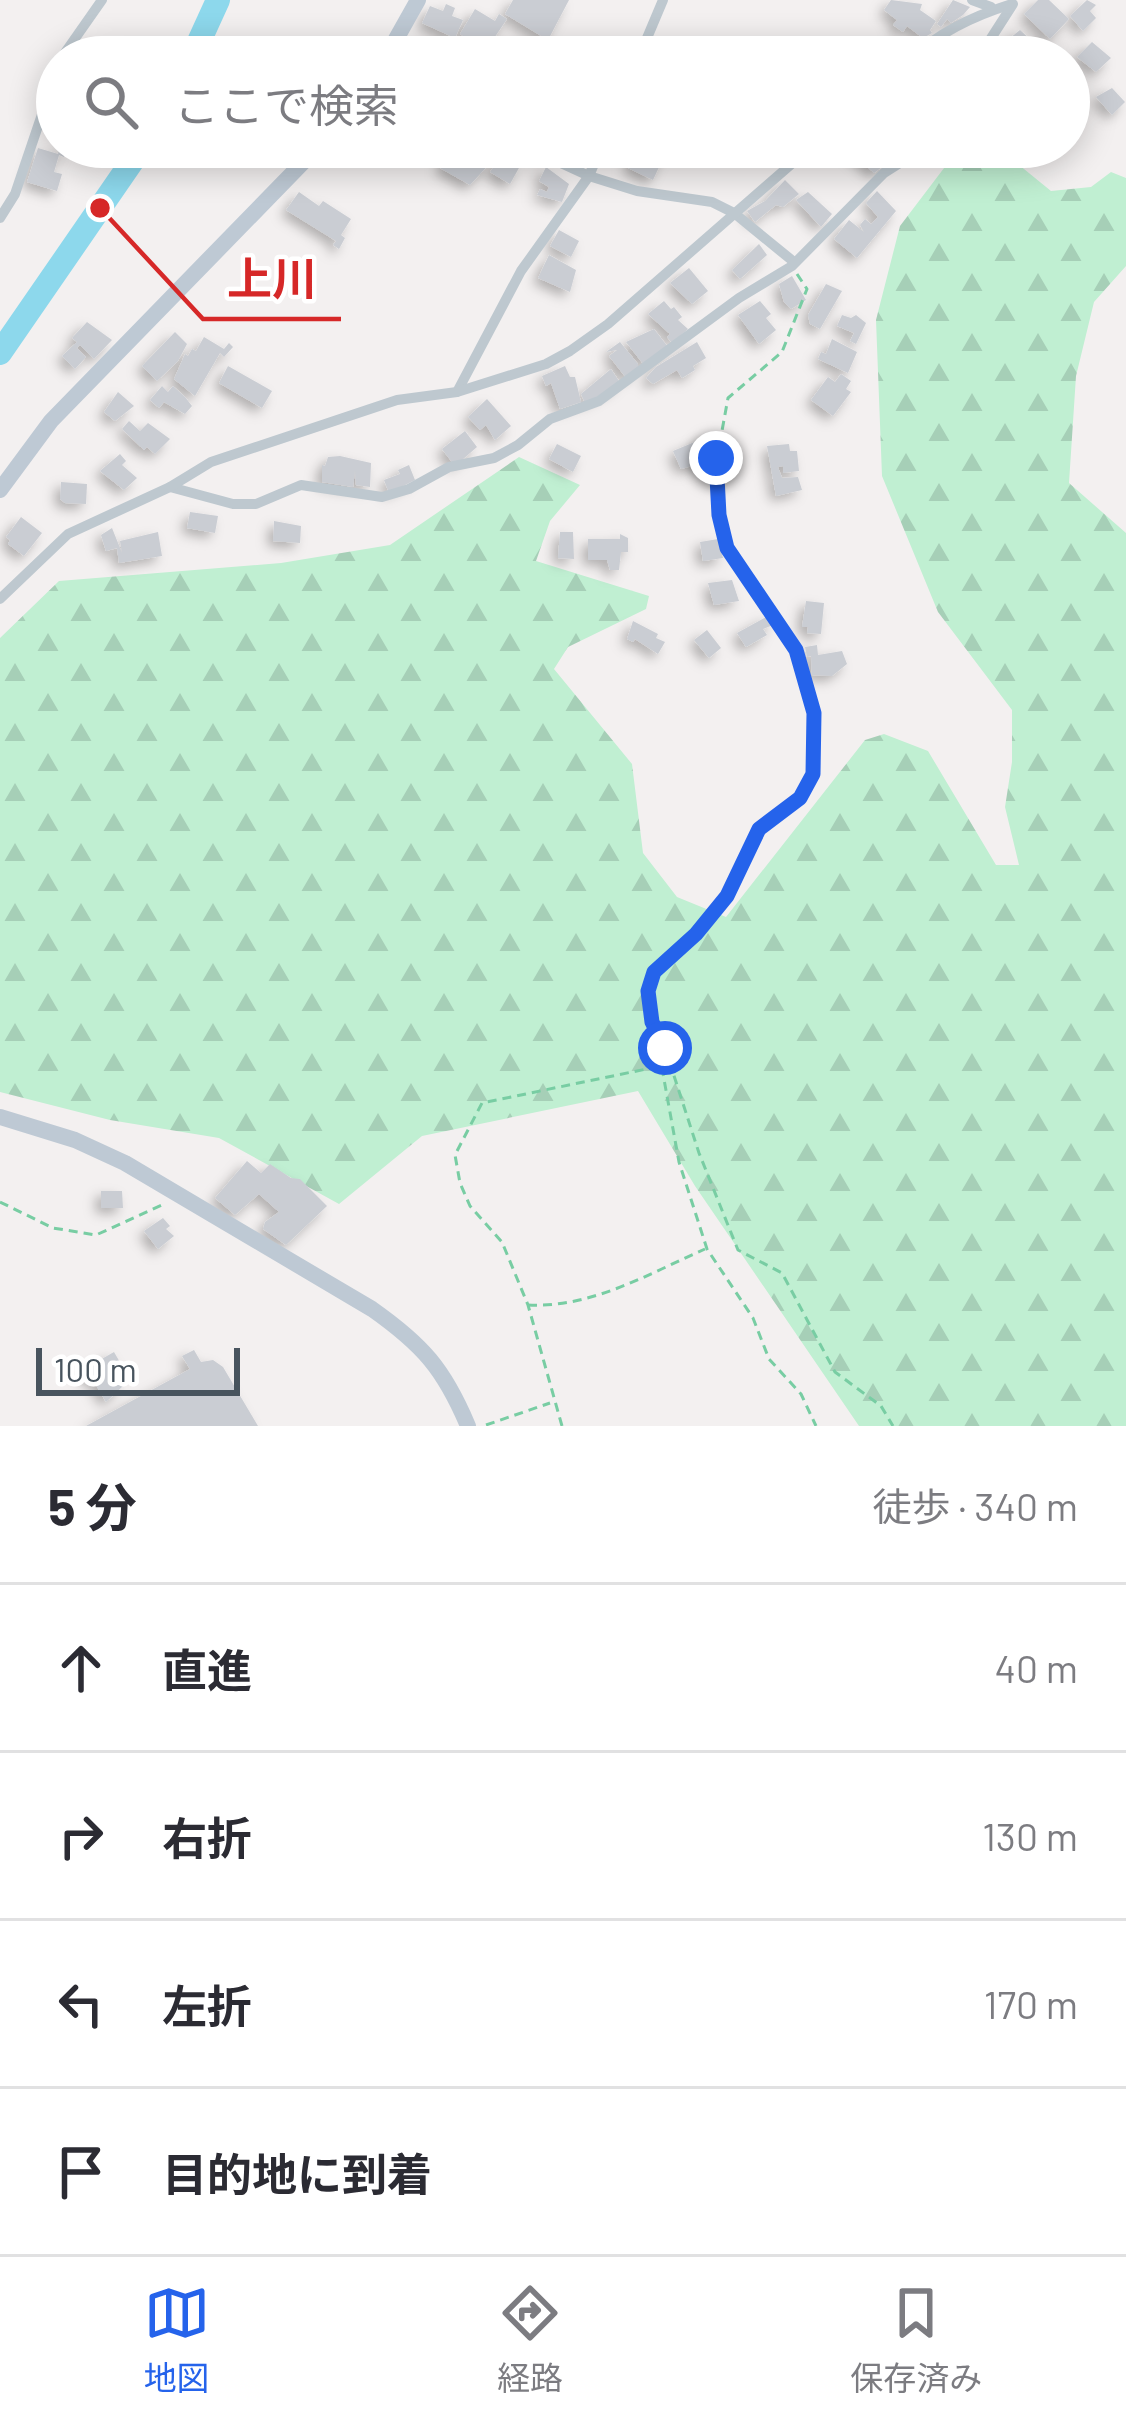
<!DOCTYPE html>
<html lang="ja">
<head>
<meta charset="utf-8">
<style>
  :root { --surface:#fff; --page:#f2f2f3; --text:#2b2b33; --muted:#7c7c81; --line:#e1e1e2; --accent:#2563eb }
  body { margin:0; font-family:Barlow,"Noto Sans JP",sans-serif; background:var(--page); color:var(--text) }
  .scale { position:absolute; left:36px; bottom:30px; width:204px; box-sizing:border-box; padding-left:12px; border:6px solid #48545e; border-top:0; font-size:33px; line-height:42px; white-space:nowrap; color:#48545e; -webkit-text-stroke:9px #fff; paint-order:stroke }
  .stop { position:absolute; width:36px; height:36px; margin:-27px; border:9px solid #2563eb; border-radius:50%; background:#fff }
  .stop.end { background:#2563eb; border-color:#fff; box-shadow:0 3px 12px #0008 }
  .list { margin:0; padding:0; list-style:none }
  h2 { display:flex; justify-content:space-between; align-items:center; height:156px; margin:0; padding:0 48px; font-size:51px }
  h2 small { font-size:39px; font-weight:400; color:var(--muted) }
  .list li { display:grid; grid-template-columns:78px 1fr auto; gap:36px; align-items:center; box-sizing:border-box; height:168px; padding:0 48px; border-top:3px solid var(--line) }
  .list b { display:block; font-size:45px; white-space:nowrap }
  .list em { font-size:39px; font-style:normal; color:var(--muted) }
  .icon { flex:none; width:66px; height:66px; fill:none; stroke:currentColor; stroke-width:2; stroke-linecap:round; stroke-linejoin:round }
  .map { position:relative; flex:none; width:1126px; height:1426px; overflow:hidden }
  .search { position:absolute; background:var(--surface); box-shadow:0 6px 30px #0003; left:36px; right:36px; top:36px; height:132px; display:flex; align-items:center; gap:30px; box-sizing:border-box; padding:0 42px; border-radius:66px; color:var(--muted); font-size:45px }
  .sheet { height:828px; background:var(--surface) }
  nav { display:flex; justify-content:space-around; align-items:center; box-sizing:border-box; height:168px; border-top:3px solid var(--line); background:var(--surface); font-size:33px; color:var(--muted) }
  nav a { display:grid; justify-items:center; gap:6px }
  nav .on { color:var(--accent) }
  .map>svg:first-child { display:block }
  .forest { fill:url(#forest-firs) }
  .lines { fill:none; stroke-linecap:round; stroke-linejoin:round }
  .river { stroke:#8dd8ec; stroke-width:24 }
  .building { fill:#cacdd3; filter:url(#shadow) }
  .path { stroke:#78cda3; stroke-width:3; stroke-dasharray:9 6; stroke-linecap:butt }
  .street { stroke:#bec8cf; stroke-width:10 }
  .secondary { stroke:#bec9d4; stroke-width:16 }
  .route { stroke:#2563eb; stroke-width:15 }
  .leader { fill:none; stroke:#d62828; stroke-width:4.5 }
  .callout-dot { fill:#d62828; stroke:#fff; stroke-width:4.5 }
  .callout-label { font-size:45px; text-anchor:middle; font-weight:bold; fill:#d62828; stroke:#fff; stroke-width:9; stroke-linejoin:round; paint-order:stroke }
</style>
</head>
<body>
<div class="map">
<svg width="1126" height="1426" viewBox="0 0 1126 1426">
  <defs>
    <pattern id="forest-firs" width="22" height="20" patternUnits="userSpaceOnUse" patternTransform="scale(3)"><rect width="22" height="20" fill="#c0efd2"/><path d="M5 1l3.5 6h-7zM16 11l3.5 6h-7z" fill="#a6cfb7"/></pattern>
    <filter id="shadow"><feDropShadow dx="-5.5" dy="5.5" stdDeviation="6" flood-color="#0004"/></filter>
  </defs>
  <rect width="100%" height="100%" fill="#f3f0f0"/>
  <path class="forest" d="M 960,147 L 998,148 L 1051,191 L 1091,187 L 1111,172 L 1126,178 L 1126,266 L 1094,302 L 1076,376 L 1069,483 L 1126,533 L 1126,1426 L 859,1426 L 695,1186 L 638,1091 L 422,1136 L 339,1204 L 219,1138 L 110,1120 L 0,1092 L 0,638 L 59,581 L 281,563 L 390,545 L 519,457 L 580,485 L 550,521 L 536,561 L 649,596 L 646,609 L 568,647 L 554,669 L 632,764 L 643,853 L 677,897 L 726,917 L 865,740 L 884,734 L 928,751 L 996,865 L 1019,865 L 1005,807 L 1012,762 L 1012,710 L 938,612 L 882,476 L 876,320 L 900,226 Z"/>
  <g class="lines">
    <g class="river">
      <path d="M 192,57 L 218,0"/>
      <path d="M 0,353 L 142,147"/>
    </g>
  </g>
  <g class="building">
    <path d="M 513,0 L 569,0 L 548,40 L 505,14 Z"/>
    <path d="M 891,0 L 922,4 L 920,10 L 936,21 L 930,30 L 932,33 L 923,38 L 907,26 L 903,32 L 893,25 L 897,20 L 884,10 Z"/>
    <path d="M 953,0 L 970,7 L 963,15 L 951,23 L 947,19 L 941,27 L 937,24 Z"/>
    <path d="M 1038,0 L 1049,0 L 1069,19 L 1050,39 L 1024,14 Z"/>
    <path d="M 1087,0 L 1096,5 L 1090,11 L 1096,18 L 1083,31 L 1070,16 Z"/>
    <path d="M 446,4 L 455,8 L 452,16 L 463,20 L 455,38 L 422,23 L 430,6 L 443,11 Z"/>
    <path d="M 475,9 L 495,21 L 499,14 L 507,19 L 486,50 L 460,34 Z"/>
    <path d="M 1020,30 L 1035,44 L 1038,39 L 1054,47 L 1050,52 L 1044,48 L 1038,56 L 1029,49 L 1024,54 L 1016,48 L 1013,51 L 1004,43 Z"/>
    <path d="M 947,41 L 964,45 L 976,53 L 974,57 L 946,57 L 936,51 Z"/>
    <path d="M 1092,42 L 1111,58 L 1096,72 L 1077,57 Z"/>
    <path d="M 1112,88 L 1125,102 L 1112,115 L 1096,97 Z"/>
    <path d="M 60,147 L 67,148 L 64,157 L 59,155 L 54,172 L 62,174 L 57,191 L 27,182 L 38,148 L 58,154 Z"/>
    <path d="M 452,147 L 481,162 L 484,157 L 492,161 L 470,185 L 440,168 Z"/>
    <path d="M 636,147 L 666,152 L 653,180 L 628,168 Z"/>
    <path d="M 846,147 L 881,147 L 894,158 L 874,173 Z"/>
    <path d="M 502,155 L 520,166 L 510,184 L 490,172 Z"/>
    <path d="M 546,167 L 569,184 L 562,202 L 537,195 L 540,189 L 547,192 L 549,187 L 539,181 Z"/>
    <path d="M 785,180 L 799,194 L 783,207 L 776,205 L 755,222 L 747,211 L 765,201 Z"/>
    <path d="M 877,191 L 896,211 L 857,258 L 834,239 L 849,220 L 864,232 L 860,225 L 865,219 L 871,224 L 878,217 L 866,203 Z"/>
    <path d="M 299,192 L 319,206 L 323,201 L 351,219 L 341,235 L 345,238 L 339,249 L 333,245 L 336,241 L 286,210 Z"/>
    <path d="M 808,192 L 832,214 L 821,227 L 796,200 Z"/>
    <path d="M 559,230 L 579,241 L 571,257 L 550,246 Z"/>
    <path d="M 759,244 L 767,255 L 740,279 L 732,270 Z"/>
    <path d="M 549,255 L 576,270 L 570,292 L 538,278 Z"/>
    <path d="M 689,268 L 708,291 L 692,304 L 670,283 Z"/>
    <path d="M 792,276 L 806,300 L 791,309 L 784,302 L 779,284 Z"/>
    <path d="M 826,284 L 842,291 L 820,329 L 810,324 L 808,315 Z"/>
    <path d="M 664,301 L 671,309 L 674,307 L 682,317 L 678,320 L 688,329 L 672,343 L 667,337 L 670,334 L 648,314 Z"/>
    <path d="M 760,301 L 771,314 L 766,318 L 776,330 L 759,344 L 738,315 Z"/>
    <path d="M 842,315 L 851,318 L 856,315 L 866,323 L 856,344 L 850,341 L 854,333 L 837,326 Z"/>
    <path d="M 87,322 L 112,340 L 94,359 L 80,345 L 77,348 L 86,357 L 75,369 L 62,356 L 77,342 L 72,338 Z"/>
    <path d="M 654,329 L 668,347 L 644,365 L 626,342 Z"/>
    <path d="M 175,332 L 187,344 L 178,361 L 157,381 L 142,366 Z"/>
    <path d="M 204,337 L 224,349 L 229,343 L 233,347 L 224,357 L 220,353 L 195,396 L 174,379 L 185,354 L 188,356 L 192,349 L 196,351 Z"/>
    <path d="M 832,339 L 857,352 L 848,373 L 818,359 L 821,352 L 826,354 Z"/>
    <path d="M 620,342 L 638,364 L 638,370 L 627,379 L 609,356 L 617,350 L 606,352 Z"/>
    <path d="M 697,342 L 706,358 L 693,366 L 695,370 L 682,378 L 677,370 L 653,384 L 646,378 L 656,367 Z"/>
    <path d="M 228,366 L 272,391 L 262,408 L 219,383 Z"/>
    <path d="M 565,366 L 570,377 L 575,377 L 581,402 L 560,409 L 551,383 L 546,386 L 542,376 Z"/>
    <path d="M 611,369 L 621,384 L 585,403 L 581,394 Z"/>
    <path d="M 841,374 L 851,381 L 846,389 L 851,392 L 833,416 L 811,400 L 828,377 L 835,382 Z"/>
    <path d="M 162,386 L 168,392 L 173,386 L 185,397 L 192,406 L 185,414 L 164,402 L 159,408 L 150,400 Z"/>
    <path d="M 118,392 L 134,406 L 115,421 L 104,412 Z"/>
    <path d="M 487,399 L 511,426 L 495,440 L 486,425 L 480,430 L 468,417 Z"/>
    <path d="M 129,421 L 140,431 L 148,423 L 170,439 L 155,454 L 147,447 L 144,450 L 122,429 Z"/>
    <path d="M 465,431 L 477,447 L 455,466 L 442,449 Z"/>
    <path d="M 714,434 L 713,450 L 703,453 L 707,462 L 681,469 L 673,451 Z"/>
    <path d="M 557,444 L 581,456 L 573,472 L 549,459 Z"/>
    <path d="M 789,444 L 790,451 L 797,451 L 799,471 L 783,473 L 783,466 L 778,467 L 782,478 L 798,477 L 802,490 L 776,496 L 767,446 Z"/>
    <path d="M 120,454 L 126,461 L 122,465 L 137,478 L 124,490 L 100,471 Z"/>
    <path d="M 340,456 L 371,463 L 370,487 L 356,485 L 355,471 L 353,487 L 322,482 L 322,465 L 325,466 L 328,457 Z"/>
    <path d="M 409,465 L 415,480 L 389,493 L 384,480 L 400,474 L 398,470 Z"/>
    <path d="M 61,482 L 87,484 L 86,504 L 65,503 L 60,499 Z"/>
    <path d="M 190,512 L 218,516 L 215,533 L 187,528 Z"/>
    <path d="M 21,517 L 42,533 L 24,556 L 8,544 L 10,540 L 6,537 Z"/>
    <path d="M 274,521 L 301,526 L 300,543 L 273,541 Z"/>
    <path d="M 112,528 L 122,553 L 120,541 L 158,532 L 162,556 L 119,563 L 117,548 L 106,551 L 101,535 Z"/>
    <path d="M 560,532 L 573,532 L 574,559 L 558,558 Z"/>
    <path d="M 620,534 L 628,538 L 628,552 L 621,552 L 619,570 L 610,570 L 607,560 L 588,560 L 588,539 L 620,539 Z"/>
    <path d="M 718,539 L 723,558 L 703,561 L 700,542 Z"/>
    <path d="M 732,580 L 739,601 L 714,605 L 708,583 Z"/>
    <path d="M 806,601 L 824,603 L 821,634 L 807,633 L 808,627 L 802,627 Z"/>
    <path d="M 768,616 L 773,625 L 763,629 L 767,635 L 746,647 L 737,633 Z"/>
    <path d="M 633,621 L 658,634 L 656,638 L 665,642 L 658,654 L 635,639 L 633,642 L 627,639 Z"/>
    <path d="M 707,630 L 721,648 L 709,658 L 694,640 Z"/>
    <path d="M 817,645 L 818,655 L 842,651 L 847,664 L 832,676 L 812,675 L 811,656 L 807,657 L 805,647 Z"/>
    <path d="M 247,1161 L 261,1173 L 270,1164 L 291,1178 L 300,1179 L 327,1206 L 286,1245 L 263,1229 L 265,1222 L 279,1212 L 259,1194 L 235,1215 L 215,1198 Z"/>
    <path d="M 101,1191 L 122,1191 L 123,1208 L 101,1208 Z"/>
    <path d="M 163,1218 L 170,1226 L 166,1229 L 174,1236 L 158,1249 L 144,1231 Z"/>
    <path d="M 194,1350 L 201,1362 L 213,1360 L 223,1367 L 258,1426 L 86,1426 L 190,1369 L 182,1356 Z"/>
    <path d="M 114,1352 L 125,1371 L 117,1375 L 123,1386 L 106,1402 L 92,1378 L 87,1381 L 83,1374 L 86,1368 Z"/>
  </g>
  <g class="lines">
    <g class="path">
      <path d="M 797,274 L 807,289 L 782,352 L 728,398 L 717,458 L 719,515 L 727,548 L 742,576 L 797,650 L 814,713 L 813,774 L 800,798 L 759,829 L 727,896 L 696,935 L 654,972 L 648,991 L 679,1162 L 707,1249 L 753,1318 L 769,1359 L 801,1394 L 816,1426"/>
      <path d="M 656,1035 L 665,1048 L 699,1153 L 738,1250 L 782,1273 L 835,1372 L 881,1406 L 893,1426"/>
      <path d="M 0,1202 L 53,1228 L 96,1235 L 162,1205"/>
      <path d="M 528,1305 C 592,1308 648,1274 705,1249"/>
      <path d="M 486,1425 L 550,1403"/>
      <path d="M 562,1426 L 528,1305 L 502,1242 L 470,1206 L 460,1183 L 455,1155 L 482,1103 L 656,1067"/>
    </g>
    <g class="street">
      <path d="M 972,0 L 991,7"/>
      <path d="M 62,57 L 102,0"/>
      <path d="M 639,57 L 663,0"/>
      <path d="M 913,57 C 941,31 976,15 1012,4"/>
      <path d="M 979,57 L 1013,4"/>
      <path d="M 526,147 L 589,176 L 637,191 L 712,202 L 734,213 L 794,262"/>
      <path d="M 0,218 L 15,194 L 57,70"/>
      <path d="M 457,392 L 521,271 L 589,176 L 601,147"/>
      <path d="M 170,487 L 233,504 L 256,504 L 301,485 L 382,497 L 409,489 L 449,467 L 494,458 L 518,445 L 550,419 L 599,401 L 739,298 L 792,266 L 884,173 L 925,147"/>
      <path d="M 0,599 L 68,534 L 170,487 L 211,462 L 397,400 L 457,392 L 546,364 L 570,351 L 608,324 L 811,147"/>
    </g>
    <g class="secondary">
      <path d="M 386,57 L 418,0"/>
      <path d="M 0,490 L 51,421 L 318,147"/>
      <path d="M 0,1117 L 75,1140 L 125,1163 L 372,1309 C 423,1345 444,1369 468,1426"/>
    </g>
  </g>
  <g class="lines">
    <path class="route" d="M 665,1048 L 652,1022 L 648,991 L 654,972 L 696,934 L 727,896 L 759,829 L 800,798 L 813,774 L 814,713 L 796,650 L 727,548 L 719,515 L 716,458"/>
  </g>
  <path class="leader" d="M100 208L203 319H341"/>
  <circle class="callout-dot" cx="100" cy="208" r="12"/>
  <g class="callout-label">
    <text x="272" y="295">上川</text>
  </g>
</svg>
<div class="scale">100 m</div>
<div class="stop" style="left:665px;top:1048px"></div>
<div class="stop end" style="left:716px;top:458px"></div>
<div class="search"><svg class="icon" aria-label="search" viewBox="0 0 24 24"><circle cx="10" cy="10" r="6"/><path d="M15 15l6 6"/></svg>ここで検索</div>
</div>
<section class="sheet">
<h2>5 分<small>徒歩 · 340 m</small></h2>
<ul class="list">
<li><svg class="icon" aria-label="ahead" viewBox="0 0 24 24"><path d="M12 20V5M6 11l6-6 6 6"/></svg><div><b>直進</b></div><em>40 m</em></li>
<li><svg class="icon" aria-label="right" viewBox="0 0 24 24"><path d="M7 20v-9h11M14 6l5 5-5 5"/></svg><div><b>右折</b></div><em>130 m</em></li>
<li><svg class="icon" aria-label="left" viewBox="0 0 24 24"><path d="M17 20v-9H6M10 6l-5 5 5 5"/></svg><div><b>左折</b></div><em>170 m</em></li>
<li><svg class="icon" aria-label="arrive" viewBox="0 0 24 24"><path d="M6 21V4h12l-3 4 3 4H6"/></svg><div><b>目的地に到着</b></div></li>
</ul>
</section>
<nav>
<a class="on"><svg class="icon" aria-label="map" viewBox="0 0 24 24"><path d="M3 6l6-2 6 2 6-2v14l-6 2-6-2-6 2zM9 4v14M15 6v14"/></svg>地図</a>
<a><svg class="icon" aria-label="directions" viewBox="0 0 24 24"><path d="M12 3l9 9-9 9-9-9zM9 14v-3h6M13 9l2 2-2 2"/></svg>経路</a>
<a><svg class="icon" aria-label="saved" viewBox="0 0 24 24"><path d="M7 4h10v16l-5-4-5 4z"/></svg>保存済み</a>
</nav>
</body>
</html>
